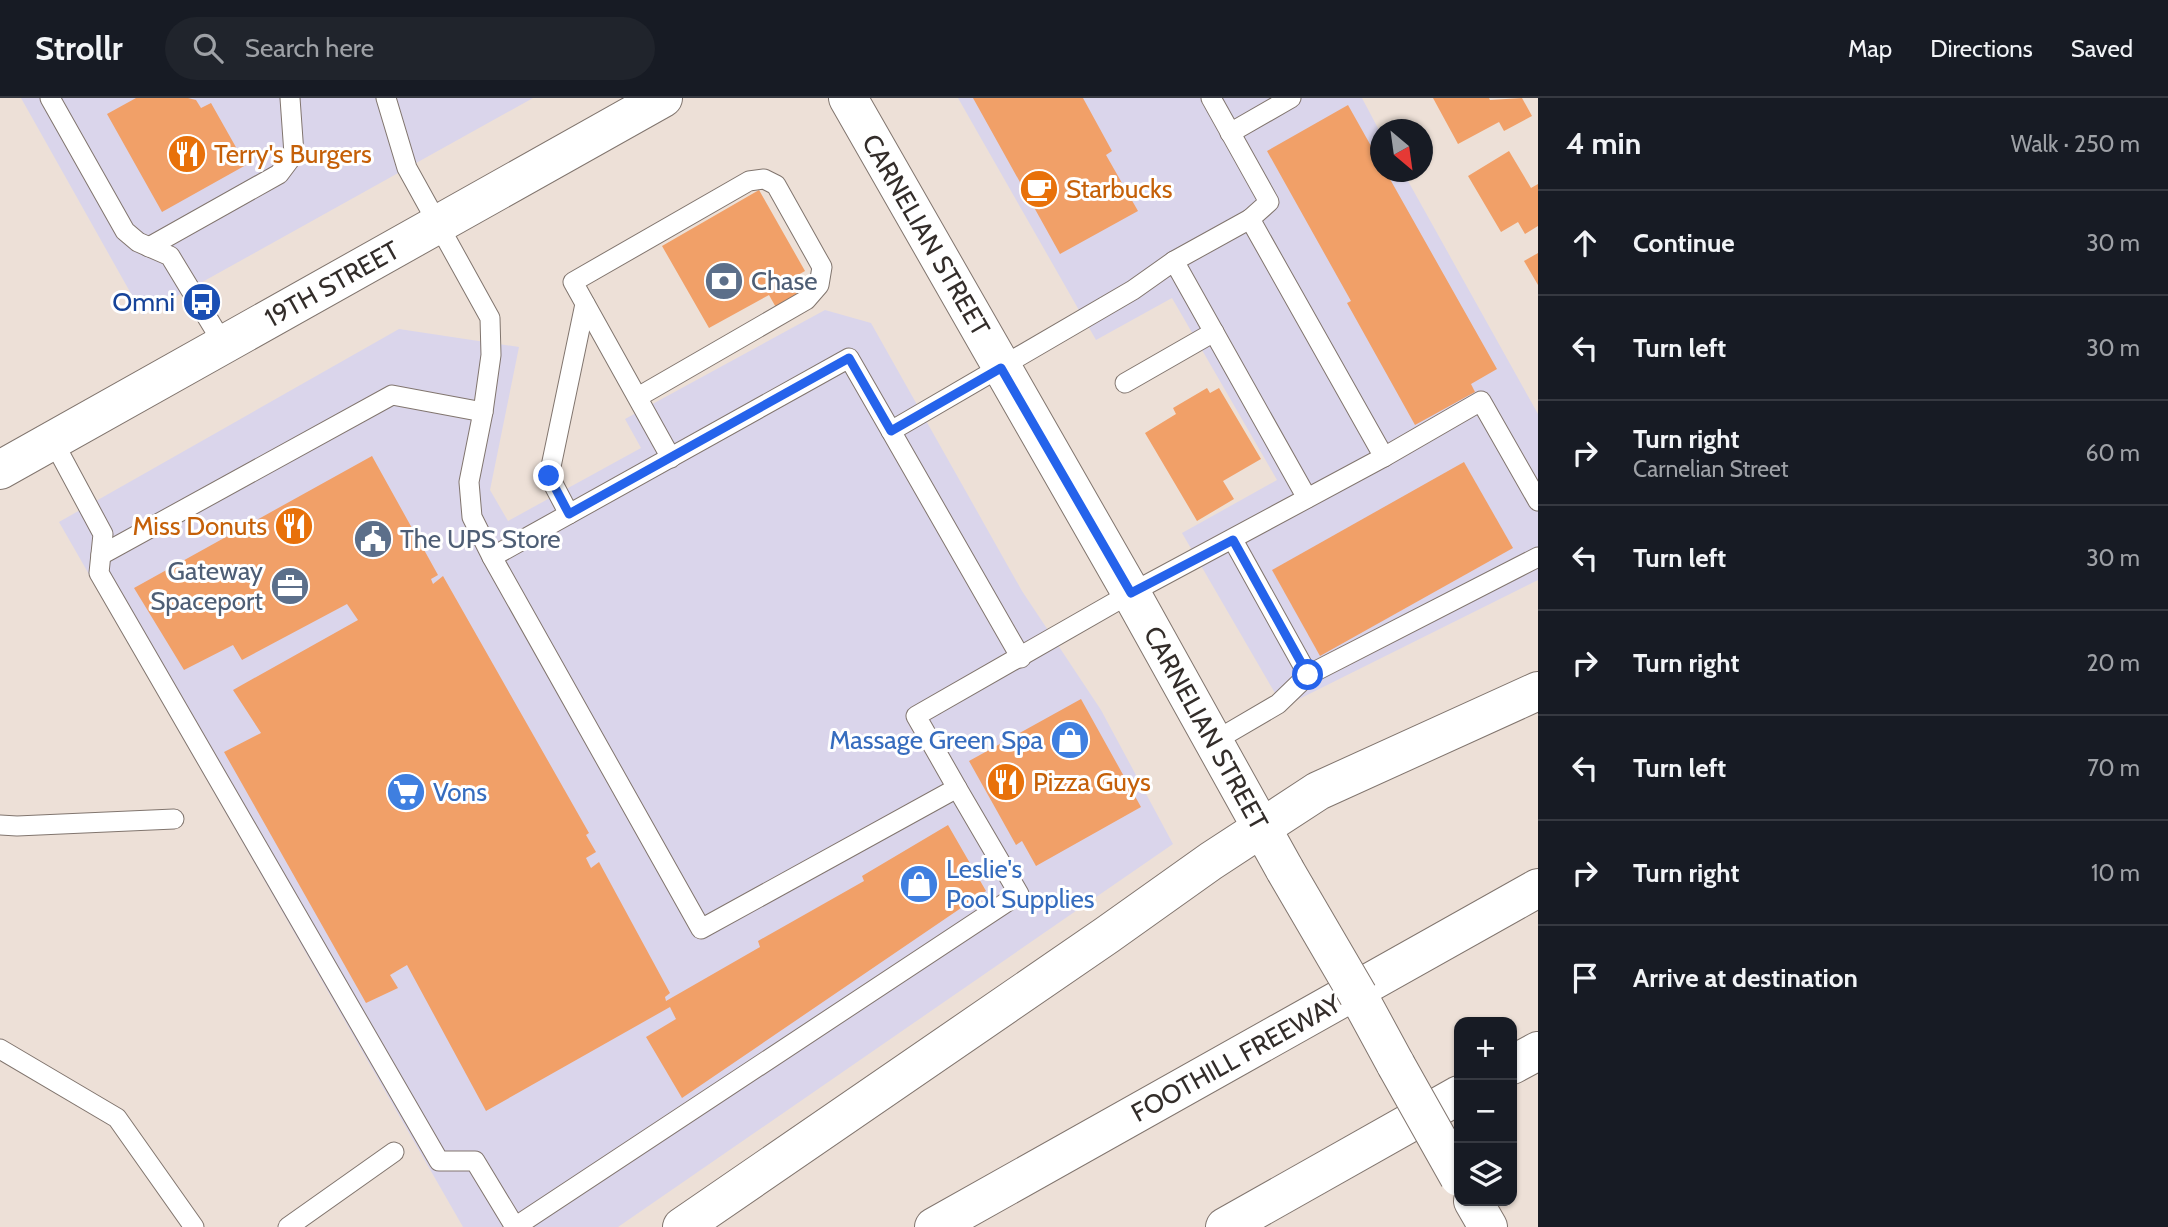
<!DOCTYPE html>
<html lang="en">
<head>
<meta charset="utf-8">
<style>
  :root { --surface:#171b24; --page:#20242c; --text:#f1f3f6; --muted:#9ea1a6; --line:#363941 }
  body { margin:0; font-family:Cabin,sans-serif; background:var(--page); color:var(--text) }
  .controls { position:absolute; right:21px; bottom:21px; display:grid; overflow:hidden; border-radius:14px; box-shadow:0 2px 5px #0004 }
  .controls button { width:63px; height:63px; display:grid; place-items:center; padding:0; border:0; border-bottom:2px solid var(--line); background:var(--surface); color:var(--text); font:35px sans-serif }
  .compass { position:absolute; left:1370px; top:21px; width:63px; height:63px; border-radius:50%; background:var(--surface); box-shadow:0 2px 5px #0004; rotate:151deg }
  .stop { position:absolute; width:21px; height:21px; margin:-16px; border:5px solid #2563eb; border-radius:50%; background:#fff }
  .stop.end { background:#2563eb; border-color:#fff; box-shadow:0 2px 7px #0008 }
  .list { margin:0; padding:0; list-style:none }
  h2 { display:flex; justify-content:space-between; align-items:center; height:91px; margin:0; padding:0 28px; font-size:30px }
  h2 small { font-size:23px; font-weight:400; color:var(--muted) }
  .list li { display:grid; grid-template-columns:46px 1fr auto; gap:21px; align-items:center; box-sizing:border-box; height:105px; padding:0 28px; border-top:2px solid var(--line) }
  .list b { display:block; font-size:26px; white-space:nowrap }
  .list p { margin:0; font-size:23px; white-space:nowrap; color:var(--muted) }
  .list em { font-size:23px; font-style:normal; color:var(--muted) }
  .icon { flex:none; width:38px; height:38px; fill:none; stroke:currentColor; stroke-width:2; stroke-linecap:round; stroke-linejoin:round }
  .map { position:relative; flex:none; width:1538px; height:1129px; overflow:hidden }
  header { display:flex; align-items:center; gap:42px; box-sizing:border-box; height:98px; padding:0 35px; background:var(--surface); border-bottom:2px solid var(--line) }
  header strong { font-size:33px }
  nav { display:flex; gap:38px; margin-inline-start:auto; font-size:24px }
  .search { width:490px; height:63px; background:var(--page); display:flex; align-items:center; gap:18px; box-sizing:border-box; padding:0 24px; border-radius:38px; color:var(--muted); font-size:26px }
  main { display:flex }
  aside { flex:1; background:var(--surface) }
  .map>svg:first-child { display:block }
  .commercial { fill:#dad5eb }
  .building { fill:#f1a068 }
  .lines { fill:none; stroke-linecap:round; stroke-linejoin:round }
  .lane-casing { stroke:#81756e; stroke-width:21 }
  .secondary-casing { stroke:#81756e; stroke-width:40 }
  .highway-casing { stroke:#81756e; stroke-width:40 }
  .lane { stroke:#fff; stroke-width:19 }
  .secondary { stroke:#fff; stroke-width:38 }
  .highway { stroke:#fff; stroke-width:38 }
  .secondary-bridge-casing { stroke:#81756e; stroke-width:40; stroke-linecap:butt }
  .secondary-bridge { stroke:#fff; stroke-width:38 }
  .route { stroke:#2563eb; stroke-width:9 }
  .labels { text-anchor:middle; stroke-width:6; stroke-linejoin:round; paint-order:stroke }
  .food-label { font-size:26px; fill:#c56008; stroke:#fff; text-anchor:start }
  .street-label { font-size:26px; fill:#332d2a; stroke:#fff }
  .service-label { font-size:26px; fill:#4e5e75; stroke:#fff; text-anchor:start }
  .transit-label { font-size:26px; fill:#164399; stroke:#fff; text-anchor:end }
  .shop-label { font-size:26px; fill:#366cbe; stroke:#fff; text-anchor:start }
</style>
</head>
<body>
<header>
<strong>Strollr</strong>
<div class="search"><svg class="icon" aria-label="search" viewBox="0 0 24 24"><circle cx="10" cy="10" r="6"/><path d="M15 15l6 6"/></svg>Search here</div>
<nav><a>Map</a><a>Directions</a><a>Saved</a></nav>
</header>
<main>
<div class="map">
<svg width="1538" height="1129" viewBox="0 0 1538 1129">
  <rect width="100%" height="100%" fill="#ede0d7"/>
  <g class="commercial">
    <path d="M 21,0 L 533,0 L 143,217 Z"/>
    <path d="M 958,0 L 1362,0 L 1380,34 L 1380,74 L 1403,74 L 1538,316 L 1538,482 L 1283,609 L 1182,435 L 1277,382 L 1172,200 L 1096,242 Z"/>
    <path d="M 825,212 L 871,225 L 1022,493 L 1101,612 L 1173,746 L 618,1129 L 463,1129 L 59,424 L 399,231 L 519,249 L 490,392 L 508,423 L 641,350 L 625,321 Z"/>
  </g>
  <g class="building">
    <path d="M 136,0 L 188,0 L 196,2 L 201,10 L 211,5 L 246,67 L 162,114 L 107,16 Z"/>
    <path d="M 973,0 L 1083,0 L 1112,53 L 1106,57 L 1138,113 L 1060,156 Z"/>
    <path d="M 1433,0 L 1489,0 L 1490,2 L 1522,0 L 1532,18 L 1504,33 L 1499,24 L 1458,46 Z"/>
    <path d="M 1348,7 L 1380,64 L 1380,74 L 1386,74 L 1497,271 L 1471,286 L 1475,294 L 1415,327 L 1347,205 L 1351,203 L 1267,53 Z"/>
    <path d="M 1509,53 L 1531,90 L 1538,86 L 1538,128 L 1525,136 L 1518,124 L 1501,134 L 1468,78 Z"/>
    <path d="M 759,92 L 805,173 L 789,182 L 800,201 L 778,213 L 769,197 L 709,230 L 662,148 Z"/>
    <path d="M 1538,155 L 1538,187 L 1524,163 Z"/>
    <path d="M 1207,290 L 1210,295 L 1219,290 L 1261,361 L 1223,383 L 1234,401 L 1197,423 L 1145,335 L 1176,316 L 1173,310 Z"/>
    <path d="M 372,358 L 438,477 L 431,481 L 433,486 L 443,478 L 589,735 L 586,737 L 596,754 L 586,760 L 591,770 L 599,764 L 670,895 L 665,899 L 666,903 L 760,849 L 758,843 L 864,783 L 862,778 L 948,727 L 986,793 L 682,1000 L 646,939 L 676,921 L 670,909 L 486,1013 L 407,867 L 390,877 L 398,890 L 366,905 L 224,654 L 261,635 L 233,592 L 358,522 L 347,506 L 242,562 L 233,547 L 184,572 L 134,490 Z"/>
    <path d="M 1464,364 L 1513,450 L 1320,558 L 1272,472 Z"/>
    <path d="M 1081,601 L 1141,709 L 1036,768 L 1022,743 L 1016,747 L 969,663 Z"/>
  </g>
  <g class="lines">
    <g class="lane-casing">
      <g id="lane">
        <path d="M 50,0 L 125,133 L 138,144 L 170,158 L 224,247"/>
        <path d="M 386,0 L 407,70 L 490,220 L 491,257 L 483,314 L 469,384 L 472,419 L 492,459"/>
        <path d="M 1211,0 L 1269,104 L 1250,121 L 1384,359 L 1481,303 L 1538,403"/>
        <path d="M 1230,35 L 1291,0"/>
        <path d="M 149,149 L 279,76 L 294,56 L 290,0"/>
        <path d="M 1174,163 L 1250,121"/>
        <path d="M 1125,285 L 1214,234"/>
        <path d="M 638,299 L 806,202 L 819,187 L 822,169 L 776,87 L 764,81 L 749,83 L 573,184 L 671,360"/>
        <path d="M 891,333 L 1021,560"/>
        <path d="M 53,343 L 103,436 L 99,475 L 439,1063 L 475,1063 L 515,1129 L 1019,796 L 957,690 L 701,831 L 492,459 L 849,260 L 891,333 L 1133,192 L 1174,163 L 1307,400"/>
        <path d="M 569,416 L 549,378 L 585,206"/>
        <path d="M 1233,442 L 1308,577"/>
        <path d="M 101,457 L 392,297 L 483,314"/>
        <path d="M 1213,644 L 1278,606 L 1308,577 L 1538,459"/>
        <path d="M 957,690 L 916,618 L 1131,495 L 1384,359"/>
        <path d="M 0,727 L 17,728 L 174,721"/>
        <path d="M 0,951 L 117,1020 L 194,1129"/>
        <path d="M 288,1129 L 394,1054"/>
      </g>
    </g>
    <g class="secondary-casing">
      <g id="secondary">
        <path d="M 848,0 L 1131,495 L 1285,772"/>
        <path d="M 0,372 L 663,0"/>
        <path d="M 1358,897 L 1396,967"/>
        <path d="M 1473,1103 L 1488,1129"/>
      </g>
    </g>
    <g class="highway-casing">
      <g id="highway">
        <path d="M 1512,967 L 1538,953"/>
        <path d="M 682,1129 L 1107,837 L 1211,763 L 1318,693 L 1538,593"/>
        <path d="M 934,1129 L 1538,790"/>
        <path d="M 1225,1129 L 1459,997"/>
      </g>
    </g>
    <use href="#lane" class="lane"/>
    <use href="#secondary" class="secondary"/>
    <use href="#highway" class="highway"/>
    <g class="secondary-bridge-casing">
      <g id="secondary-bridge">
        <path d="M 1285,772 L 1358,897"/>
        <path d="M 1396,967 L 1459,1079"/>
      </g>
    </g>
    <use href="#secondary-bridge" class="secondary-bridge"/>
  </g>
  <g class="lines">
    <path class="route" d="M 549,378 L 569,416 L 849,260 L 891,333 L 1001,270 L 1131,495 L 1233,442 L 1308,577"/>
  </g>
  <defs>
    <g id="restaurant-disc" transform="scale(2.0125)"><circle r="9.5" fill="#e8710a" stroke="#fff"/><path d="M-5-6h1v4h1v-4h1v4h1v-4h1v5L-1.5 .5V6h-2V.5L-5-1ZM5-6V6H3V1.5H1.5Q1.5-4 5-6Z" fill="#fff"/></g>
    <g id="cafe-disc" transform="scale(2.0125)"><circle r="9.5" fill="#e8710a" stroke="#fff"/><path d="M-5.5-4.5H6V0H3Q3 3.5 0 3.5H-2.5Q-5.5 3.5-5.5 0ZM3-3.2v2h1.7v-2ZM-6 4.5H4V6H-6Z" fill="#fff"/></g>
    <g id="bank-disc" transform="scale(2.0125)"><circle r="9.5" fill="#5c6f8a" stroke="#fff"/><path d="M-6-4H6V4H-6ZM0-2.3a2.3 2.3 0 1 0 0 4.6a2.3 2.3 0 1 0 0-4.6Z" fill="#fff"/></g>
    <g id="bus-disc" transform="scale(2.0125)"><circle r="9.5" fill="#1a4fb4" stroke="#fff"/><path d="M-5-6H5V4H4V6H2V4H-2V6H-4V4H-5ZM-3.5-4V0h7V-4ZM-3.5 1.2v1.5H-2V1.2ZM2 1.2v1.5H3.5V1.2Z" fill="#fff"/></g>
    <g id="civic-disc" transform="scale(2.0125)"><circle r="9.5" fill="#5c6f8a" stroke="#fff"/><path d="M-.6-6.5H3V-4.5H.6V-3L4-1V1h2V6H-6V1h2V-1L-.6-3ZM-1.2 2.5V6h2.4V2.5Z" fill="#fff"/></g>
    <g id="office-disc" transform="scale(2.0125)"><circle r="9.5" fill="#5c6f8a" stroke="#fff"/><path d="M-6-3h4V-5.5h4V-3h4V5H-6ZM-1-4.5V-3h2v-1.5ZM-6 0V1H6V0Z" fill="#fff"/></g>
    <g id="shop-disc" transform="scale(2.0125)"><circle r="9.5" fill="#3f7fe0" stroke="#fff"/><path d="M-5-2.5h2.3a2.7 3.5 0 0 1 5.4 0H5L5.5 6h-11ZM-1.5-2.5h3a1.5 2.3 0 0 0-3 0Z" fill="#fff"/></g>
    <g id="supermarket-disc" transform="scale(2.0125)"><circle r="9.5" fill="#3f7fe0" stroke="#fff"/><path d="M-6-5.5h2.5l.6 2H6L4.5 2H-2.5L-4.4-4H-6ZM-1.5 3.2a1.3 1.3 0 1 0 .1 0ZM3 3.2a1.3 1.3 0 1 0 .1 0Z" fill="#fff"/></g>
  </defs>
  <g fill-rule="evenodd">
    <use href="#restaurant-disc" x="187" y="56"/>
    <use href="#cafe-disc" x="1039" y="91"/>
    <use href="#bank-disc" x="724" y="183"/>
    <use href="#bus-disc" x="202" y="204"/>
    <use href="#restaurant-disc" x="294" y="428"/>
    <use href="#civic-disc" x="373" y="441"/>
    <use href="#office-disc" x="290" y="488"/>
    <use href="#shop-disc" x="1070" y="642"/>
    <use href="#restaurant-disc" x="1006" y="684"/>
    <use href="#supermarket-disc" x="406" y="694"/>
    <use href="#shop-disc" x="919" y="786"/>
  </g>
  <g class="labels">
    <g class="food-label">
      <text x="214" y="65">Terry's Burgers</text>
      <text x="1066" y="100">Starbucks</text>
      <text x="267" y="437" text-anchor="end">Miss Donuts</text>
      <text x="1033" y="693">Pizza Guys</text>
    </g>
    <g class="street-label">
      <text transform="translate(926 137) rotate(60)" y="9">CARNELIAN STREET</text>
      <text transform="translate(332 186) rotate(-29)" y="9">19TH STREET</text>
      <text transform="translate(1206 630) rotate(61)" y="9">CARNELIAN STREET</text>
      <text transform="translate(1236 960) rotate(-29)" y="9">FOOTHILL FREEWAY</text>
    </g>
    <g class="service-label">
      <text x="751" y="192">Chase</text>
      <text x="400" y="450">The UPS Store</text>
      <text x="263" y="482" text-anchor="end">Gateway<tspan x="263" dy="30">Spaceport</tspan></text>
    </g>
    <g class="transit-label">
      <text x="175" y="213">Omni</text>
    </g>
    <g class="shop-label">
      <text x="1043" y="651" text-anchor="end">Massage Green Spa</text>
      <text x="433" y="703">Vons</text>
      <text x="946" y="780">Leslie's<tspan x="946" dy="30">Pool Supplies</tspan></text>
    </g>
  </g>
</svg>
<div class="controls">
<button>+</button>
<button>−</button>
<button><svg class="icon" aria-label="layers" viewBox="0 0 24 24"><path d="M12 4l9 5-9 5-9-5zM3 14l9 5 9-5"/></svg></button>
</div>
<svg class="compass" viewBox="-18 -18 36 36"><path d="M0-13l5 13h-10z" fill="#e53935"/><path d="M0 13l5-13h-10z" fill="#9ea1a6"/></svg>
<div class="stop" style="left:1308px;top:577px"></div>
<div class="stop end" style="left:549px;top:378px"></div>
</div>
<aside>
<h2>4 min<small>Walk · 250 m</small></h2>
<ul class="list">
<li><svg class="icon" aria-label="ahead" viewBox="0 0 24 24"><path d="M12 20V5M6 11l6-6 6 6"/></svg><div><b>Continue</b></div><em>30 m</em></li>
<li><svg class="icon" aria-label="left" viewBox="0 0 24 24"><path d="M17 20v-9H6M10 6l-5 5 5 5"/></svg><div><b>Turn left</b></div><em>30 m</em></li>
<li><svg class="icon" aria-label="right" viewBox="0 0 24 24"><path d="M7 20v-9h11M14 6l5 5-5 5"/></svg><div><b>Turn right</b><p>Carnelian Street</p></div><em>60 m</em></li>
<li><svg class="icon" aria-label="left" viewBox="0 0 24 24"><path d="M17 20v-9H6M10 6l-5 5 5 5"/></svg><div><b>Turn left</b></div><em>30 m</em></li>
<li><svg class="icon" aria-label="right" viewBox="0 0 24 24"><path d="M7 20v-9h11M14 6l5 5-5 5"/></svg><div><b>Turn right</b></div><em>20 m</em></li>
<li><svg class="icon" aria-label="left" viewBox="0 0 24 24"><path d="M17 20v-9H6M10 6l-5 5 5 5"/></svg><div><b>Turn left</b></div><em>70 m</em></li>
<li><svg class="icon" aria-label="right" viewBox="0 0 24 24"><path d="M7 20v-9h11M14 6l5 5-5 5"/></svg><div><b>Turn right</b></div><em>10 m</em></li>
<li><svg class="icon" aria-label="arrive" viewBox="0 0 24 24"><path d="M6 21V4h12l-3 4 3 4H6"/></svg><div><b>Arrive at destination</b></div></li>
</ul>
</aside>
</main>
</body>
</html>
